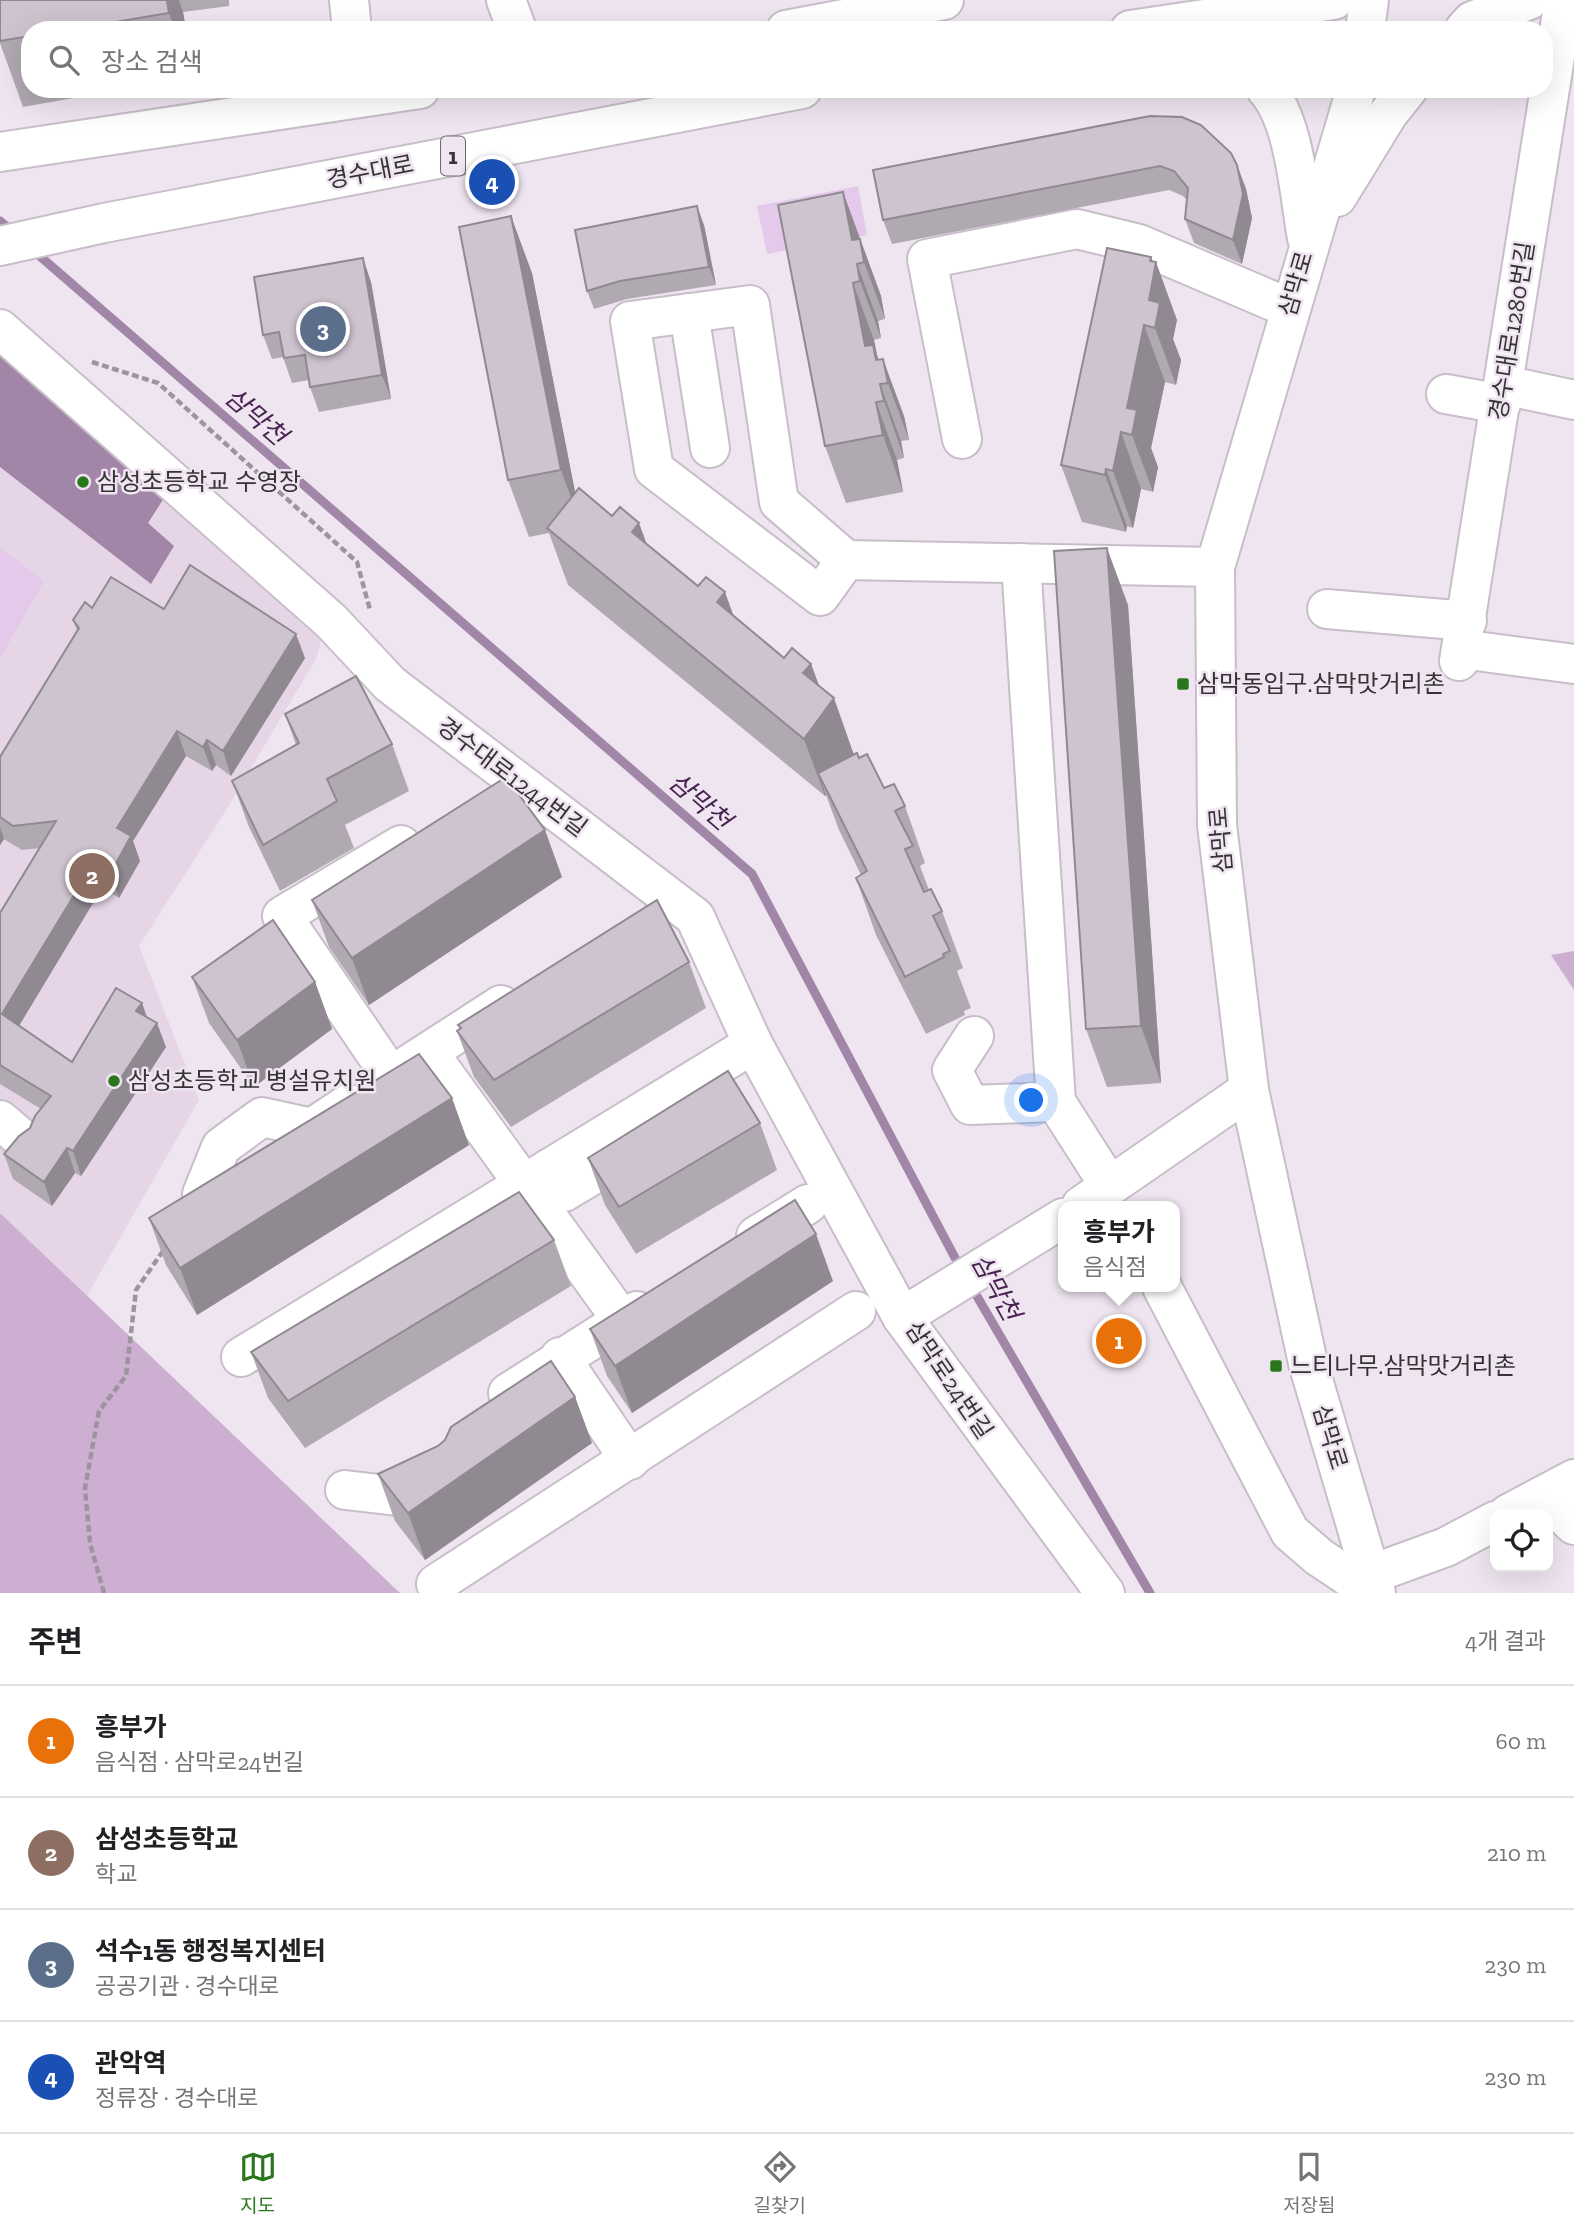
<!DOCTYPE html>
<html lang="ko">
<head>
<meta charset="utf-8">
<style>
  :root { --surface:#fff; --page:#f2f2f2; --text:#202124; --muted:#757577; --line:#e0e0e0; --accent:#29761d }
  body { margin:0; font-family:"Zilla Slab","Noto Sans KR",serif; background:var(--page); color:var(--text) }
  .controls { position:absolute; right:21px; bottom:21px; display:grid; overflow:hidden; border-radius:14px; box-shadow:0 7px 28px #0002 }
  .controls button { width:63px; height:63px; display:grid; place-items:center; padding:0; border:0; border-bottom:2px solid var(--line); background:var(--surface); color:var(--text); font:35px sans-serif }
  .you { position:absolute; left:1032px; top:1101px; width:24px; height:24px; margin:-18px; border:5px solid #fff; border-radius:50%; background:#1a73e8; box-shadow:0 0 0 10px #1a73e833 }
  .badge { display:grid; place-items:center; width:46px; height:46px; border-radius:50%; background:var(--accent); color:#fff; font-size:23px; font-weight:700 }
  .pin { position:absolute; translate:-50% -50%; border:4px solid #fff; box-shadow:0 2px 7px #0006 }
  .popup { position:absolute; left:1058px; top:1201px; width:122px; height:91px; box-sizing:border-box; display:grid; place-content:center; border-radius:14px; background:var(--surface); filter:drop-shadow(0 2px 5px #0005); font-size:23px; white-space:nowrap; color:var(--muted) }
  .popup b { font-size:26px; color:var(--text) }
  .popup::after { content:''; position:absolute; left:50%; top:100%; margin-left:-14px; border:14px solid transparent; border-top-color:var(--surface) }
  .list { margin:0; padding:0; list-style:none }
  h2 { display:flex; justify-content:space-between; align-items:center; height:91px; margin:0; padding:0 28px; font-size:30px }
  h2 small { font-size:23px; font-weight:400; color:var(--muted) }
  .list li { display:grid; grid-template-columns:46px 1fr auto; gap:21px; align-items:center; box-sizing:border-box; height:112px; padding:0 28px; border-top:2px solid var(--line) }
  .list b { display:block; font-size:26px; white-space:nowrap }
  .list p { margin:0; font-size:23px; white-space:nowrap; color:var(--muted) }
  .list em { font-size:23px; font-style:normal; color:var(--muted) }
  .icon { flex:none; width:38px; height:38px; fill:none; stroke:currentColor; stroke-width:2; stroke-linecap:round; stroke-linejoin:round }
  .map { position:relative; flex:none; width:1574px; height:1593px; overflow:hidden }
  .search { position:absolute; background:var(--surface); box-shadow:0 7px 28px #0002; left:21px; right:21px; top:21px; height:77px; display:flex; align-items:center; gap:18px; box-sizing:border-box; padding:0 24px; border-radius:28px; color:var(--muted); font-size:26px }
  .sheet { height:539px; background:var(--surface) }
  nav { display:flex; justify-content:space-around; align-items:center; box-sizing:border-box; height:98px; border-top:2px solid var(--line); background:var(--surface); font-size:19px; color:var(--muted) }
  nav a { display:grid; justify-items:center; gap:4px }
  nav .on { color:var(--accent) }
  .map>svg:first-child { display:block }
  .built { fill:#e5d5e7 }
  .green { fill:#e5c9ea }
  .forest { fill:#cdafd2 }
  .water { fill:#a286a7 }
  .lines { fill:none; stroke-linecap:round; stroke-linejoin:round }
  .stream { stroke:#a286a7; stroke-width:9 }
  .minor-casing { stroke:#c8bec9; stroke-width:42 }
  .major-casing { stroke:#c8bec9; stroke-width:42 }
  .path { stroke:#9c959d; stroke-width:4.5; stroke-dasharray:7 3.5; stroke-linecap:butt }
  .minor { stroke:#fff; stroke-width:38 }
  .major { stroke:#fff; stroke-width:38 }
  .wall { fill:#b1a9b2 }
  .shaded-wall { fill:#908991 }
  .building { fill:#cec4cf; stroke:#908991; stroke-width:2 }
  .poi-dot { fill:#29761d; stroke:#efe5f1; stroke-width:2.5 }
  .labels { text-anchor:middle; stroke-width:5; stroke-linejoin:round; paint-order:stroke }
  .shield { fill:#efe5f1; stroke:#6e686e; stroke-width:2 }
  .shield-label { font-size:23px; font-weight:bold; fill:#363236 }
  .street-label { font-size:24px; fill:#363236; stroke:#efe5f1 }
  .poi-label { font-size:24px; fill:#363236; stroke:#efe5f1; text-anchor:start }
  .water-label { font-size:26px; font-style:italic; fill:#492350; stroke:#efe5f1 }
</style>
</head>
<body>
<div class="map">
<svg width="1574" height="1593" viewBox="0 0 1574 1593">
  <rect width="100%" height="100%" fill="#efe5f1"/>
  <path class="built" d="M 0,347 L 323,630 L 317,657 L 228,807 L 139,946 L 199,1100 L 87,1296 L 0,1213 Z"/>
  <g class="green">
    <path d="M 858,186 L 867,235 L 767,254 L 757,206 Z"/>
    <path d="M 0,548 L 44,581 L 0,658 Z"/>
  </g>
  <g class="forest">
    <path d="M 1574,951 L 1574,990 L 1551,955 Z"/>
    <path d="M 0,1213 L 400,1593 L 0,1593 Z"/>
  </g>
  <path class="water" d="M 0,356 L 164,498 L 148,523 L 174,546 L 151,584 L 0,467 Z"/>
  <g class="lines">
    <g class="stream">
      <path d="M 0,221 L 13,232"/>
      <path d="M 34,251 L 752,874 L 962,1271"/>
      <path d="M 971,1286 L 1150,1593"/>
    </g>
    <g class="minor-casing">
      <g id="minor">
        <path d="M 349,0 L 352,30"/>
        <path d="M 506,0 L 517,30"/>
        <path d="M 689,313 L 710,448"/>
        <path d="M 0,329 L 331,621 L 390,684 L 695,917 L 753,1044 L 902,1317 L 1105,1593"/>
        <path d="M 1504,385 L 1574,400"/>
        <path d="M 1446,394 L 1501,404"/>
        <path d="M 962,439 L 927,259 L 1077,229 L 1139,244 L 1289,308"/>
        <path d="M 846,560 L 779,502 L 750,305 L 630,321 L 654,469 L 820,596 L 846,560 L 1215,567"/>
        <path d="M 1021,563 L 1056,1102 L 1109,1185"/>
        <path d="M 1327,609 L 1467,621"/>
        <path d="M 1461,649 L 1574,664"/>
        <path d="M 1459,661 L 1564,0"/>
        <path d="M 401,845 L 282,916 L 391,1076 L 501,1005"/>
        <path d="M 974,1036 L 952,1070 L 970,1105 L 1056,1102"/>
        <path d="M 429,1053 L 622,1320"/>
        <path d="M 0,1120 L 22,1139"/>
        <path d="M 550,1168 L 564,1192 L 638,1148"/>
        <path d="M 202,1194 L 221,1147 L 262,1117 L 312,1128 L 348,1104"/>
        <path d="M 1081,1206 L 1249,1090"/>
        <path d="M 756,1236 L 808,1204"/>
        <path d="M 1162,1287 L 1290,1532 L 1319,1557 L 1373,1593"/>
        <path d="M 902,1317 L 1063,1218"/>
        <path d="M 241,1357 L 753,1044"/>
        <path d="M 560,1357 L 630,1460"/>
        <path d="M 508,1393 L 637,1311"/>
        <path d="M 345,1490 L 397,1496 L 434,1478"/>
        <path d="M 1544,1496 L 1574,1525"/>
        <path d="M 1508,1514 L 1574,1479"/>
        <path d="M 1372,1574 L 1446,1547 L 1495,1521"/>
        <path d="M 436,1584 L 856,1311"/>
      </g>
    </g>
    <g class="major-casing">
      <g id="major">
        <path d="M 786,30 L 944,0"/>
        <path d="M 1130,30 L 1334,0"/>
        <path d="M 1365,30 L 1369,0"/>
        <path d="M 1464,30 L 1472,21 L 1529,0"/>
        <path d="M 1266,89 C 1295,121 1299,194 1307,238"/>
        <path d="M 1356,89 L 1215,567 L 1217,825 L 1249,1090 L 1308,1363 L 1376,1593"/>
        <path d="M 0,152 L 420,89"/>
        <path d="M 1337,197 L 1388,114 L 1408,89"/>
        <path d="M 0,246 L 104,223 L 802,89"/>
      </g>
    </g>
    <g class="path">
      <path d="M 92,362 L 158,383 L 357,562 L 370,610"/>
      <path d="M 104,1593 L 90,1543 L 85,1488 L 99,1411 L 126,1376 L 136,1290 L 165,1248"/>
    </g>
    <use href="#minor" class="minor"/>
    <use href="#major" class="major"/>
  </g>
  <g class="wall">
    <path d="M 0,0 L 229,0 L 229,6 L 183,12 L 186,30 L 30,30 L 30,89 L 124,89 L 23,107 L 0,43 Z"/>
    <path d="M 1182,117 L 1237,165 L 1246,189 L 1252,218 L 1242,264 L 1194,243 L 1185,219 L 1187,200 L 1183,196 L 1169,190 L 892,244 L 883,220 Z"/>
    <path d="M 843,192 L 881,296 L 885,319 L 878,321 L 881,338 L 874,340 L 878,360 L 904,416 L 909,440 L 901,441 L 904,458 L 897,460 L 903,492 L 846,503 L 825,446 Z"/>
    <path d="M 704,225 L 716,285 L 627,299 L 594,309 L 587,291 Z"/>
    <path d="M 1151,257 L 1177,320 L 1173,339 L 1181,360 L 1176,385 L 1165,382 L 1151,448 L 1158,467 L 1153,492 L 1141,489 L 1133,528 L 1127,526 L 1126,532 L 1082,522 L 1061,465 Z"/>
    <path d="M 532,273 L 575,493 L 648,545 L 784,658 L 811,664 L 819,686 L 854,754 L 859,758 L 884,788 L 905,806 L 925,863 L 920,866 L 929,890 L 942,911 L 963,968 L 957,971 L 971,1008 L 964,1011 L 965,1015 L 926,1034 L 876,935 L 856,878 L 861,875 L 839,830 L 826,795 L 825,796 L 568,585 L 549,533 L 529,537 L 508,480 Z"/>
    <path d="M 371,282 L 391,399 L 319,412 L 310,387 L 309,380 L 292,383 L 283,357 L 272,359 L 263,335 Z"/>
    <path d="M 1128,605 L 1161,1083 L 1107,1087 L 1086,1029 Z"/>
    <path d="M 92,608 L 164,609 L 305,658 L 231,776 L 216,765 L 212,771 L 186,756 L 133,841 L 140,861 L 119,898 L 102,888 L 19,1026 L 72,1062 L 142,1003 L 147,1017 L 166,1047 L 81,1176 L 75,1173 L 52,1206 L 13,1179 L 4,1154 L 30,1128 L 41,1109 L 0,1084 L 0,913 L 40,848 L 22,850 L 4,839 L 0,845 L 0,757 L 77,631 L 73,620 Z"/>
    <path d="M 285,714 L 392,744 L 409,791 L 345,825 L 354,848 L 280,891 L 249,827 L 232,781 L 296,745 Z"/>
    <path d="M 562,877 L 369,1005 L 329,947 L 312,900 Z"/>
    <path d="M 689,962 L 706,1008 L 511,1127 L 474,1077 L 457,1031 L 460,1029 L 458,1025 Z"/>
    <path d="M 192,977 L 315,982 L 332,1029 L 254,1087 L 209,1023 Z"/>
    <path d="M 760,1123 L 777,1170 L 636,1254 L 605,1205 L 588,1158 Z"/>
    <path d="M 469,1145 L 197,1315 L 166,1265 L 149,1218 Z"/>
    <path d="M 554,1240 L 571,1286 L 305,1448 L 268,1398 L 251,1352 Z"/>
    <path d="M 833,1281 L 632,1413 L 607,1376 L 590,1329 Z"/>
    <path d="M 575,1397 L 592,1443 L 425,1560 L 395,1521 L 378,1474 Z"/>
  </g>
  <g class="shaded-wall">
    <path d="M 167,0 L 179,0 L 183,12 L 186,30 L 175,30 L 169,13 Z"/>
    <path d="M 1237,165 L 1246,189 L 1252,218 L 1242,264 L 1233,240 Z"/>
    <path d="M 843,192 L 881,296 L 885,319 L 864,262 L 852,240 Z"/>
    <path d="M 697,206 L 704,225 L 716,285 L 709,267 Z"/>
    <path d="M 511,216 L 532,273 L 582,527 L 561,470 Z"/>
    <path d="M 1151,257 L 1155,268 L 1156,262 L 1177,320 L 1173,339 L 1181,360 L 1176,385 L 1155,328 L 1149,300 Z"/>
    <path d="M 363,258 L 371,282 L 391,399 L 382,375 Z"/>
    <path d="M 857,264 L 878,321 L 881,338 L 860,281 Z"/>
    <path d="M 853,283 L 874,340 L 877,355 L 887,383 L 880,384 L 901,441 L 904,458 L 865,346 Z"/>
    <path d="M 1144,325 L 1165,382 L 1151,448 L 1158,467 L 1153,492 L 1132,435 L 1127,408 Z"/>
    <path d="M 883,359 L 904,416 L 909,440 L 888,383 Z"/>
    <path d="M 876,402 L 897,460 L 903,492 L 883,435 Z"/>
    <path d="M 1121,432 L 1141,489 L 1133,528 L 1113,471 Z"/>
    <path d="M 1106,469 L 1127,526 L 1126,532 L 1105,475 Z"/>
    <path d="M 639,523 L 660,580 L 632,532 Z"/>
    <path d="M 1107,548 L 1128,605 L 1161,1083 L 1141,1026 Z"/>
    <path d="M 725,592 L 746,650 L 717,602 Z"/>
    <path d="M 296,634 L 305,658 L 231,776 L 223,751 Z"/>
    <path d="M 811,664 L 827,707 L 834,698 L 854,755 L 818,773 L 826,795 L 825,796 L 804,739 L 803,673 Z"/>
    <path d="M 177,731 L 186,756 L 133,841 L 140,861 L 119,898 L 110,874 L 117,828 Z"/>
    <path d="M 207,740 L 216,765 L 212,771 L 203,747 Z"/>
    <path d="M 0,827 L 4,839 L 0,845 Z"/>
    <path d="M 545,830 L 562,877 L 369,1005 L 352,958 Z"/>
    <path d="M 93,864 L 102,888 L 11,1039 L 2,1014 Z"/>
    <path d="M 315,982 L 332,1029 L 254,1087 L 237,1040 Z"/>
    <path d="M 142,1003 L 150,1027 L 136,1011 Z"/>
    <path d="M 157,1023 L 166,1047 L 81,1176 L 73,1151 Z"/>
    <path d="M 452,1098 L 469,1145 L 197,1315 L 180,1268 Z"/>
    <path d="M 67,1148 L 75,1173 L 52,1206 L 44,1182 Z"/>
    <path d="M 816,1234 L 833,1281 L 632,1413 L 615,1366 Z"/>
    <path d="M 575,1397 L 592,1443 L 425,1560 L 408,1513 Z"/>
  </g>
  <g class="building">
    <path d="M 0,0 L 167,0 L 169,13 L 68,30 L 30,30 L 30,36 L 0,41 Z"/>
    <path d="M 1150,116 L 1182,117 L 1201,125 L 1231,153 L 1237,165 L 1243,194 L 1233,240 L 1185,219 L 1188,188 L 1174,171 L 1160,166 L 883,220 L 873,170 Z"/>
    <path d="M 843,192 L 852,240 L 860,239 L 864,262 L 857,264 L 860,281 L 853,283 L 865,346 L 873,345 L 876,360 L 883,359 L 888,383 L 880,384 L 884,401 L 876,402 L 883,435 L 825,446 L 778,205 Z"/>
    <path d="M 697,206 L 709,267 L 620,281 L 587,291 L 575,230 Z"/>
    <path d="M 511,216 L 561,470 L 508,480 L 459,227 Z"/>
    <path d="M 1107,248 L 1151,257 L 1150,261 L 1156,262 L 1149,300 L 1160,303 L 1155,328 L 1144,325 L 1127,408 L 1137,410 L 1132,435 L 1121,432 L 1113,471 L 1106,469 L 1105,475 L 1061,465 Z"/>
    <path d="M 363,258 L 382,375 L 310,387 L 305,355 L 284,358 L 279,332 L 263,335 L 254,277 Z"/>
    <path d="M 579,488 L 612,516 L 620,507 L 639,523 L 632,532 L 698,586 L 706,577 L 725,592 L 717,602 L 784,658 L 792,648 L 811,664 L 803,673 L 834,698 L 804,739 L 547,528 Z"/>
    <path d="M 1107,548 L 1141,1026 L 1086,1029 L 1054,551 Z"/>
    <path d="M 190,565 L 296,634 L 223,751 L 207,740 L 203,747 L 177,731 L 117,828 L 131,836 L 110,874 L 93,864 L 2,1014 L 72,1062 L 116,988 L 142,1003 L 136,1011 L 157,1023 L 73,1151 L 67,1148 L 44,1182 L 4,1154 L 19,1136 L 30,1128 L 35,1116 L 51,1096 L 0,1065 L 0,913 L 56,821 L 13,826 L 0,817 L 0,757 L 79,628 L 73,620 L 85,602 L 92,608 L 111,577 L 164,609 Z"/>
    <path d="M 356,676 L 392,744 L 327,779 L 337,801 L 263,845 L 232,781 L 299,743 L 285,714 Z"/>
    <path d="M 857,753 L 859,758 L 867,754 L 884,788 L 894,784 L 905,806 L 895,811 L 913,846 L 905,849 L 924,892 L 931,889 L 942,911 L 933,916 L 950,951 L 943,954 L 944,957 L 905,977 L 856,878 L 867,871 L 818,773 Z"/>
    <path d="M 506,777 L 545,830 L 352,958 L 312,900 Z"/>
    <path d="M 657,900 L 689,962 L 494,1080 L 457,1031 L 461,1028 L 458,1025 Z"/>
    <path d="M 273,920 L 315,982 L 237,1040 L 192,977 Z"/>
    <path d="M 419,1054 L 452,1098 L 180,1268 L 149,1218 Z"/>
    <path d="M 728,1071 L 760,1123 L 619,1207 L 588,1158 Z"/>
    <path d="M 519,1192 L 554,1240 L 288,1401 L 251,1352 Z"/>
    <path d="M 795,1200 L 816,1234 L 615,1366 L 590,1329 Z"/>
    <path d="M 551,1361 L 575,1397 L 408,1513 L 378,1474 L 438,1446 L 445,1440 L 451,1427 Z"/>
  </g>
  <g class="poi-dot">
    <circle cx="83" cy="482" r="7"/>
    <rect x="1176" y="677" width="14" height="14" rx="3.5"/>
    <circle cx="114" cy="1081" r="7"/>
    <rect x="1269" y="1359" width="14" height="14" rx="3.5"/>
  </g>
  <g class="labels">
    <rect class="shield" x="441" y="136.5" width="24" height="39" rx="5"/>
    <g class="shield-label">
      <text x="453" y="164">1</text>
    </g>
    <g class="street-label">
      <text transform="translate(370 172) rotate(-11)" y="8">경수대로</text>
      <text transform="translate(1296 284) rotate(-74)" y="8">삼막로</text>
      <text transform="translate(1512 331) rotate(-81)" y="8">경수대로1280번길</text>
      <text transform="translate(512 777) rotate(37)" y="8">경수대로1244번길</text>
      <text transform="translate(1221 840) rotate(-95)" y="8">삼막로</text>
      <text transform="translate(949 1380) rotate(56)" y="8">삼막로24번길</text>
      <text transform="translate(1330 1437) rotate(73)" y="8">삼막로</text>
    </g>
    <g class="poi-label">
      <text x="97" y="490">삼성초등학교 수영장</text>
      <text x="1197" y="692">삼막동입구.삼막맛거리촌</text>
      <text x="128" y="1089">삼성초등학교 병설유치원</text>
      <text x="1290" y="1374">느티나무.삼막맛거리촌</text>
    </g>
    <g class="water-label">
      <text transform="translate(256 416) rotate(41)" y="9">삼막천</text>
      <text transform="translate(700 801) rotate(41)" y="9">삼막천</text>
      <text transform="translate(996 1287) rotate(61)" y="9">삼막천</text>
    </g>
  </g>
</svg>
<div class="controls">
<button><svg class="icon" aria-label="locate" viewBox="0 0 24 24"><circle cx="12" cy="12" r="6"/><path d="M12 2v4M12 18v4M2 12h4M18 12h4"/></svg></button>
</div>
<div class="you"></div>
<div class="pin badge" style="left:1119px;top:1341px;background:#e8710a">1</div>
<div class="popup"><b>흥부가</b>음식점</div>
<div class="pin badge" style="left:92px;top:876px;background:#8d6e63">2</div>
<div class="pin badge" style="left:323px;top:329px;background:#5c6f8a">3</div>
<div class="pin badge" style="left:492px;top:182px;background:#1a4fb4">4</div>
<div class="search"><svg class="icon" aria-label="search" viewBox="0 0 24 24"><circle cx="10" cy="10" r="6"/><path d="M15 15l6 6"/></svg>장소 검색</div>
</div>
<section class="sheet">
<h2>주변<small>4개 결과</small></h2>
<ul class="list">
<li><span class="badge" style="background:#e8710a">1</span><div><b>흥부가</b><p>음식점 · 삼막로24번길</p></div><em>60 m</em></li>
<li><span class="badge" style="background:#8d6e63">2</span><div><b>삼성초등학교</b><p>학교</p></div><em>210 m</em></li>
<li><span class="badge" style="background:#5c6f8a">3</span><div><b>석수1동 행정복지센터</b><p>공공기관 · 경수대로</p></div><em>230 m</em></li>
<li><span class="badge" style="background:#1a4fb4">4</span><div><b>관악역</b><p>정류장 · 경수대로</p></div><em>230 m</em></li>
</ul>
</section>
<nav>
<a class="on"><svg class="icon" aria-label="map" viewBox="0 0 24 24"><path d="M3 6l6-2 6 2 6-2v14l-6 2-6-2-6 2zM9 4v14M15 6v14"/></svg>지도</a>
<a><svg class="icon" aria-label="directions" viewBox="0 0 24 24"><path d="M12 3l9 9-9 9-9-9zM9 14v-3h6M13 9l2 2-2 2"/></svg>길찾기</a>
<a><svg class="icon" aria-label="saved" viewBox="0 0 24 24"><path d="M7 4h10v16l-5-4-5 4z"/></svg>저장됨</a>
</nav>
</body>
</html>
